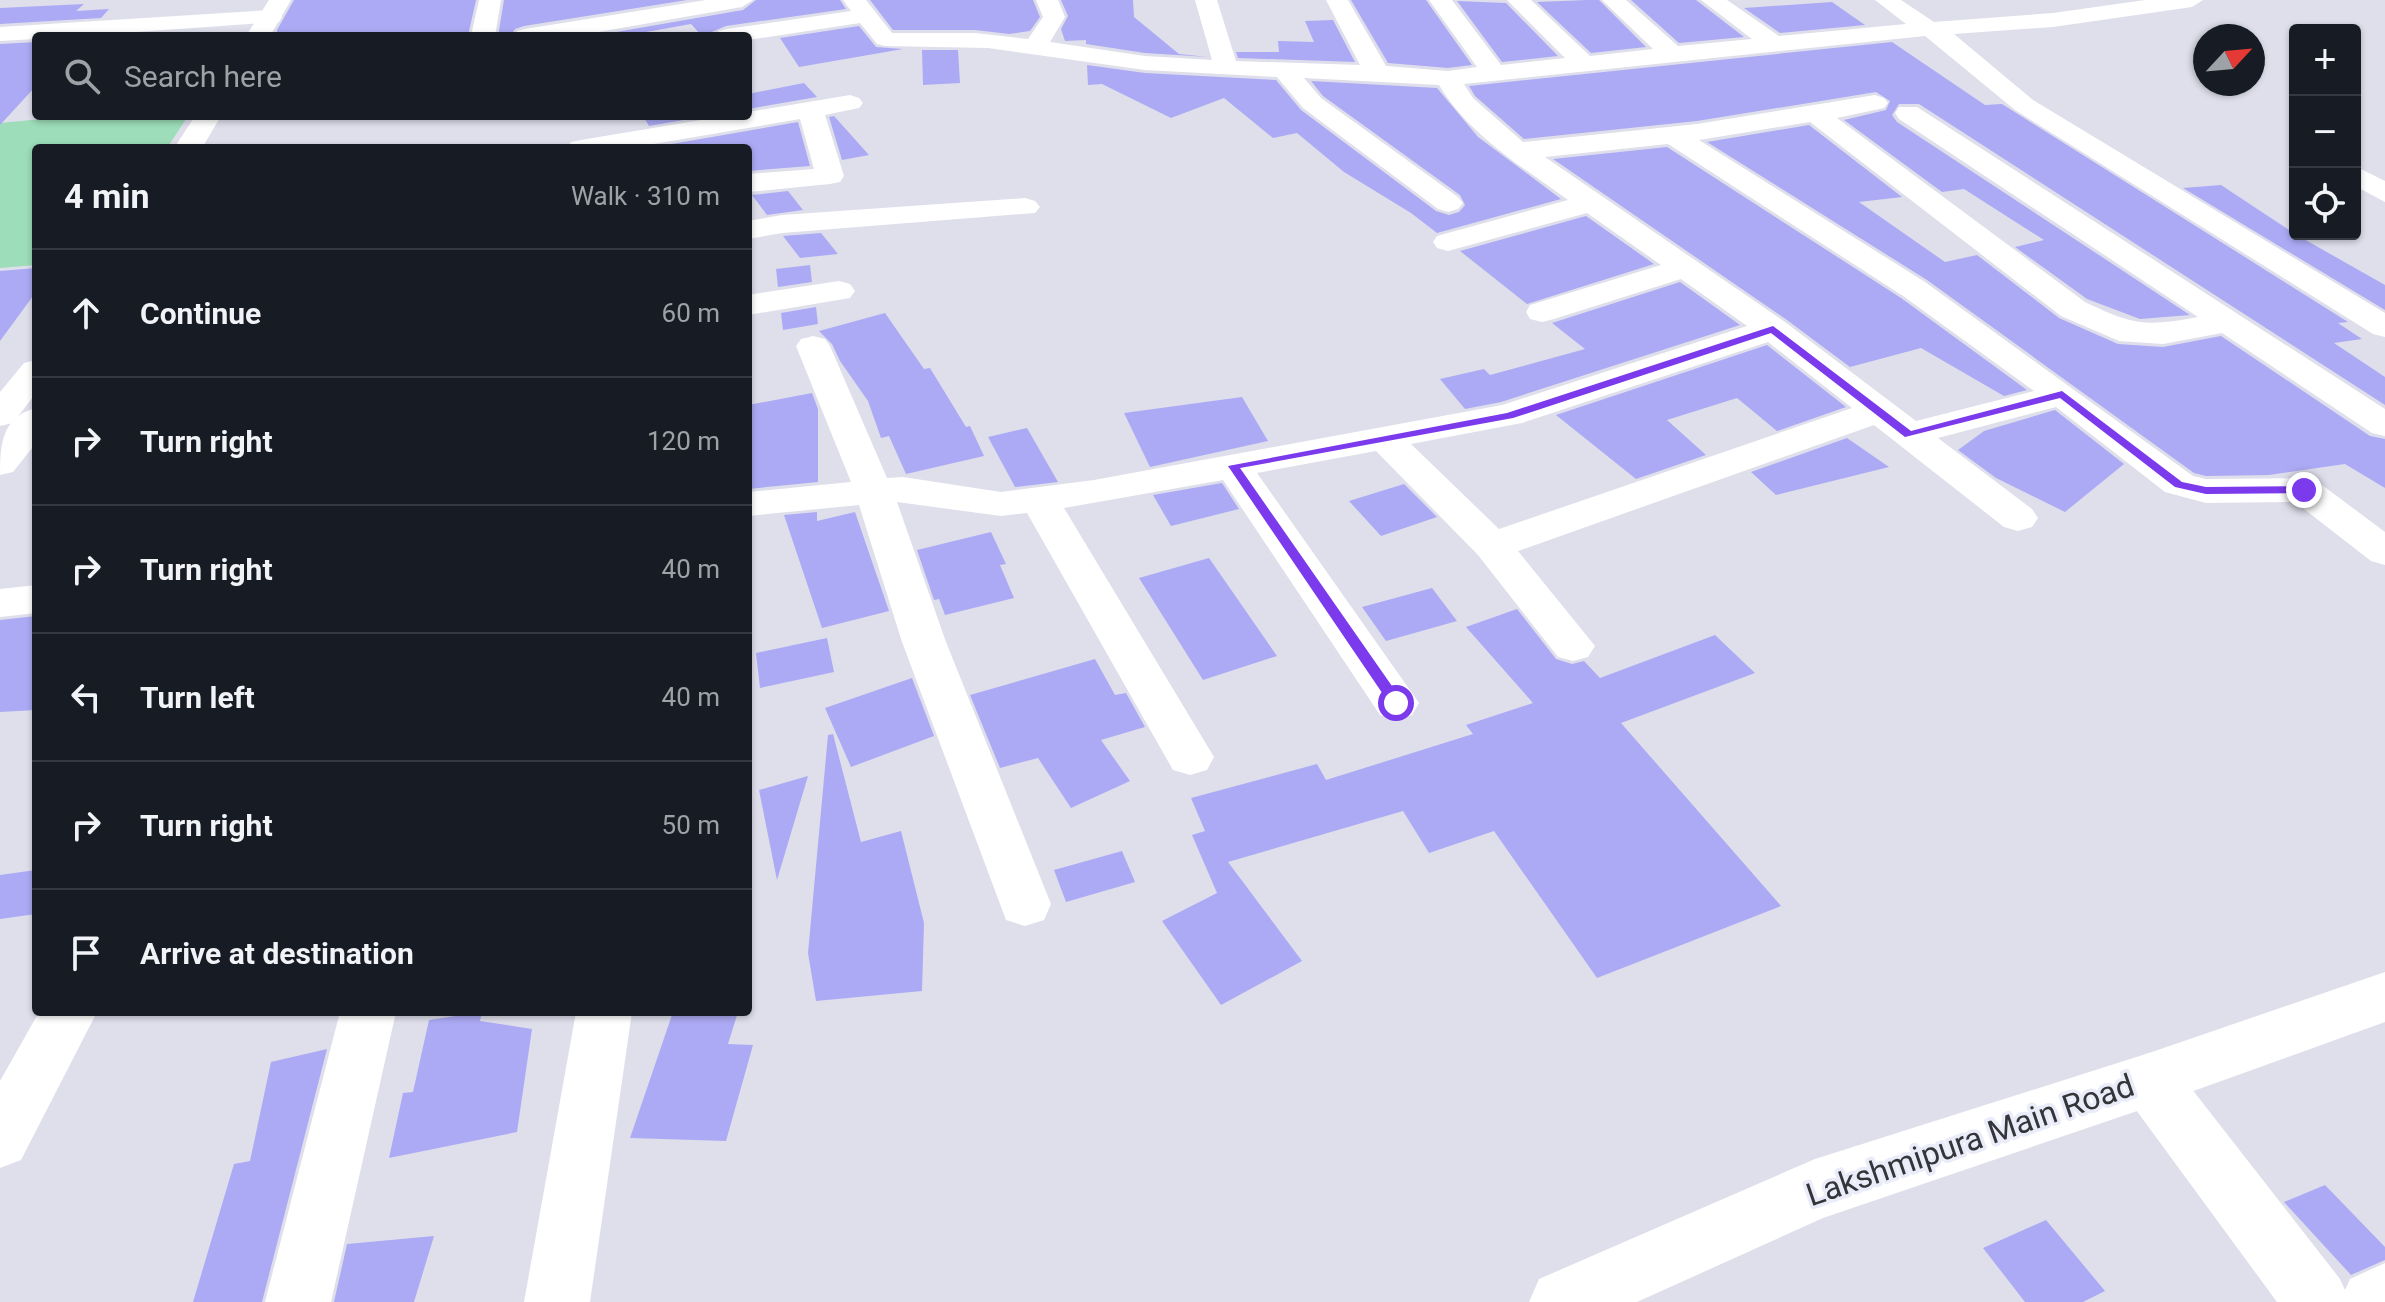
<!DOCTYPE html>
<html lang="en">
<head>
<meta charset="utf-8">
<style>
  :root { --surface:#171b24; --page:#20242c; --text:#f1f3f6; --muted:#9ea1a6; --line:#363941 }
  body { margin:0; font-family:Roboto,sans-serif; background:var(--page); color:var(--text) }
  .controls { position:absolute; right:24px; top:24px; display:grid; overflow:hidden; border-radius:8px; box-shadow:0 2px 6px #0004 }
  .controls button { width:72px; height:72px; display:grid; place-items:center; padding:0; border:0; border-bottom:2px solid var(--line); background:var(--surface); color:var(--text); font:40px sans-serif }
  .compass { position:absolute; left:2193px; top:24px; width:72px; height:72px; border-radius:50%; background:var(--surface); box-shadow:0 2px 6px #0004; rotate:64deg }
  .stop { position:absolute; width:24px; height:24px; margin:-18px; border:6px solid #7c3aed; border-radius:50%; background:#fff }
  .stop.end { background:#7c3aed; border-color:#fff; box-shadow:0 2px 8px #0008 }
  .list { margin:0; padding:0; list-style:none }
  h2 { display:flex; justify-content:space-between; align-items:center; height:104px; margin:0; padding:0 32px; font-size:34px }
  h2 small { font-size:26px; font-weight:400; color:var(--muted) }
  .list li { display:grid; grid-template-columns:52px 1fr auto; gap:24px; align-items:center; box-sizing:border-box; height:128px; padding:0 32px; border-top:2px solid var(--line) }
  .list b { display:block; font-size:30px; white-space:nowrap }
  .list em { font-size:26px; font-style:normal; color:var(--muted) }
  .icon { flex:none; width:44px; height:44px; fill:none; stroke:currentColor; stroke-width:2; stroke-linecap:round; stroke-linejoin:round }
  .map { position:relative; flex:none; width:2385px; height:1302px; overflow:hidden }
  .search { position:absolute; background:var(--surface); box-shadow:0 2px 6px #0004; left:32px; top:32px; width:720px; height:88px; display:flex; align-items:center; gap:20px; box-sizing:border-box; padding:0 28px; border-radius:8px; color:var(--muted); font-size:30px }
  .panel { position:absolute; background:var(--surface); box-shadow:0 2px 6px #0004; left:32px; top:144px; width:720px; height:872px; border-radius:8px }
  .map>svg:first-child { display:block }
  .green { fill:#9dddb9 }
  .building { fill:#acaaf4 }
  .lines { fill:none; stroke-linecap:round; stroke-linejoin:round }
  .minor { fill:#fff; fill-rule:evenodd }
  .major { fill:#fff; fill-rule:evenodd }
  .route { fill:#7c3aed }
  .labels { text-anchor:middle; stroke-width:7; stroke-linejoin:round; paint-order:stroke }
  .near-street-label { font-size:32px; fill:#343539; stroke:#ebecf9 }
</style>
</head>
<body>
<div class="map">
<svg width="2385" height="1302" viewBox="0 0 2385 1302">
  <rect width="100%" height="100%" fill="#dedfeb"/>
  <path class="green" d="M 73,116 L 188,116 L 167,148 L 36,148 L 36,265 L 0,268 L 0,123 Z"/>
  <g class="building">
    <path d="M 294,0 L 476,0 L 468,36 L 277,36 L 277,30 Z"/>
    <path d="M 504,0 L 687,0 L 524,26 L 515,29 L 510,36 L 498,36 Z"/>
    <path d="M 756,0 L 840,0 L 846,9 L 726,26 L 702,36 L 691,24 L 624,36 L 593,36 L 743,10 Z"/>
    <path d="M 870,0 L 1033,0 L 1040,17 L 1030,31 L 1009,34 L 975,30 L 893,30 Z"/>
    <path d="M 1061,0 L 1133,0 L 1134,17 L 1179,54 L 1208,57 L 1145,53 L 1086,44 L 1086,40 L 1065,41 L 1061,29 L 1068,16 Z"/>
    <path d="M 1351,0 L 1426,0 L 1472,65 L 1448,68 L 1388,63 Z"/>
    <path d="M 1587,0 L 1599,0 L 1646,47 L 1591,53 L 1537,2 Z"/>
    <path d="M 1631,0 L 1696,0 L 1744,37 L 1679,43 Z"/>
    <path d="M 1457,1 L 1506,3 L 1558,56 L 1502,62 Z"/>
    <path d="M 1832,2 L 1865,25 L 1780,33 L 1744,8 Z"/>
    <path d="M 84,4 L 76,11 L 109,9 L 101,18 L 0,24 L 0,8 Z"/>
    <path d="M 1333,20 L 1355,62 L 1238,58 L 1236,52 L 1279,52 L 1278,41 L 1314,42 L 1305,21 Z"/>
    <path d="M 859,26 L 876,47 L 903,49 L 799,67 L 780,38 Z"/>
    <path d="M 36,42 L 36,86 L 0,125 L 0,44 Z"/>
    <path d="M 1892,42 L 1985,105 L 2002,104 L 2348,322 L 2338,323 L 2362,339 L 2334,343 L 2385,377 L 2385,405 L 1919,104 L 1899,104 L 1892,115 L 1897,122 L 2190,315 L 2140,319 L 2087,299 L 2015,247 L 2044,240 L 1964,189 L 1942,192 L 1844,120 L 1886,110 L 1890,101 L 1876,92 L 1697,121 L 1524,139 L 1475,96 L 1469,86 Z"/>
    <path d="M 922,50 L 958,50 L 960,83 L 923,85 Z"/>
    <path d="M 1087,65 L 1145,73 L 1276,80 L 1301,110 L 1436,211 L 1449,215 L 1459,212 L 1465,205 L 1460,195 L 1323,96 L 1311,81 L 1437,88 L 1478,137 L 1561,199 L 1437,233 L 1411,213 L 1344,172 L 1297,133 L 1273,138 L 1224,98 L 1171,118 L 1102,84 L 1088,85 Z"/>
    <path d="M 804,83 L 817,97 L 748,109 L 748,94 Z"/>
    <path d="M 643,116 L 707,116 L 649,126 Z"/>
    <path d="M 834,116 L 869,155 L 842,160 L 829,117 Z"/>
    <path d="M 798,122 L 810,166 L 748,171 L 748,148 L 660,146 Z"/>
    <path d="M 1809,125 L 1902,197 L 1859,202 L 1945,262 L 1977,255 L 2059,318 L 2118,344 L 2163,347 L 2221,336 L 2370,436 L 2385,439 L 2385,488 L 2345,464 L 2269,475 L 2206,476 L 2194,473 L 1927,280 L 1707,142 Z"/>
    <path d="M 1667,147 L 1901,298 L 2027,390 L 2004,396 L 1921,348 L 1850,367 L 1787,320 L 1553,159 Z"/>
    <path d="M 2221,185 L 2295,234 L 2385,285 L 2385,310 L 2183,188 Z"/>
    <path d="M 788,191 L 803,210 L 767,215 L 752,195 Z"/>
    <path d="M 1586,216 L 1654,264 L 1527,304 L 1460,251 Z"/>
    <path d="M 821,233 L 838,254 L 800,258 L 783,236 Z"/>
    <path d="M 810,265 L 812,282 L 778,287 L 776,269 Z"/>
    <path d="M 36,268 L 36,292 L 0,341 L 0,271 Z"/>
    <path d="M 1680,282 L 1740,325 L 1501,402 L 1465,409 L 1440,379 L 1484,369 L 1490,375 L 1585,349 L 1552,323 Z"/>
    <path d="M 816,307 L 818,324 L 783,330 L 781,313 Z"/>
    <path d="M 885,313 L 924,369 L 930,368 L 966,427 L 970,426 L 984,456 L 906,474 L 889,436 L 881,438 L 868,401 L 840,361 L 832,344 L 819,331 Z"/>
    <path d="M 1767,345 L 1846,407 L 1777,431 L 1737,398 L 1667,420 L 1706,455 L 1636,479 L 1556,415 Z"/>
    <path d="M 812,393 L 818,409 L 818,482 L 748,489 L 748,405 Z"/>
    <path d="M 1242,397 L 1268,441 L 1150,467 L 1124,413 Z"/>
    <path d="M 2055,410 L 2124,464 L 2065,512 L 1996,478 L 1958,450 L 1984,431 Z"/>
    <path d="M 1027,428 L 1058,482 L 1015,487 L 988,437 Z"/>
    <path d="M 1847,438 L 1889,467 L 1776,495 L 1751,472 Z"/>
    <path d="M 1222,483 L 1239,509 L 1171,526 L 1153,495 Z"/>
    <path d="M 1404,484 L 1437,517 L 1381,536 L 1349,501 Z"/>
    <path d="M 817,512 L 817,521 L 855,512 L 889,611 L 822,628 L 784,515 Z"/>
    <path d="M 991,532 L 1006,564 L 1000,565 L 1014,598 L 945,615 L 939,599 L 934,600 L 917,550 Z"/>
    <path d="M 1209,558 L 1277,656 L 1203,680 L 1139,578 Z"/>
    <path d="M 1432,588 L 1457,621 L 1386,641 L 1362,607 Z"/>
    <path d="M 1517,609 L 1556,659 L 1572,664 L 1584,661 L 1600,678 L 1715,635 L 1755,673 L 1621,723 L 1781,906 L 1597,978 L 1494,831 L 1429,853 L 1403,811 L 1228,862 L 1302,961 L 1221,1005 L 1162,921 L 1217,893 L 1192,835 L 1205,831 L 1191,798 L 1317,764 L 1326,780 L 1473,734 L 1466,725 L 1533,703 L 1466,627 Z"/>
    <path d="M 36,616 L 36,710 L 0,712 L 0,620 Z"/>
    <path d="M 827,638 L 834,672 L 760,688 L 756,653 Z"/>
    <path d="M 1095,659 L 1115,695 L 1126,693 L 1145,727 L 1101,740 L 1130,781 L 1071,808 L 1038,758 L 1000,768 L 970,695 Z"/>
    <path d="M 912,678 L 934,736 L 851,767 L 825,708 Z"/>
    <path d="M 833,734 L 861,842 L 901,831 L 924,923 L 922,991 L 816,1001 L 808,953 L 828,735 Z"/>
    <path d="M 808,776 L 777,880 L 759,790 Z"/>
    <path d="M 1122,851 L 1135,882 L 1066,902 L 1054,870 Z"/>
    <path d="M 36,870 L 36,914 L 0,919 L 0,875 Z"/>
    <path d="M 482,1012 L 480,1021 L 532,1029 L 517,1132 L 389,1158 L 403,1093 L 413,1092 L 429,1020 Z"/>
    <path d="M 673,1012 L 738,1012 L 728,1044 L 753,1045 L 726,1141 L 630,1138 Z"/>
    <path d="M 327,1049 L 262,1302 L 193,1302 L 234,1164 L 250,1161 L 271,1062 Z"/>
    <path d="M 2325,1185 L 2385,1247 L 2385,1260 L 2351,1275 L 2284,1202 Z"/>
    <path d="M 2046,1220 L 2105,1291 L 2083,1302 L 2025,1302 L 1983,1248 Z"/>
    <path d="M 434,1236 L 414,1302 L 334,1302 L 347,1244 Z"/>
  </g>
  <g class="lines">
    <g class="minor">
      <path d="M 479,0 L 501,0 L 495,36 L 471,36 Z"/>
      <path d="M 706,0 L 753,0 L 742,7 L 575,36 L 513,36 L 517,31 L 525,29 Z"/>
      <path d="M 843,0 L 866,0 L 892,33 L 975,33 L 1028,39 L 1043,17 L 1036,0 L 1058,0 L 1065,17 L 1050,42 L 1145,56 L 1212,60 L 1195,0 L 1217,0 L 1236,61 L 1360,65 L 1326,0 L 1348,0 L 1386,66 L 1448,71 L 1477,67 L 1429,0 L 1452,0 L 1501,65 L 1565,58 L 1507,0 L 1531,0 L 1590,56 L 1653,49 L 1602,0 L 1626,0 L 1678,46 L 1752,39 L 1701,0 L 1727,0 L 1779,36 L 1906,24 L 1875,0 L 1901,0 L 1934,22 L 2053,13 L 2145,0 L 2203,0 L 2192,7 L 2053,27 L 1954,34 L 2033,100 L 2385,313 L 2385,337 L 2373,334 L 2015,110 L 1925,36 L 1464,84 L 1473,98 L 1523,142 L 1697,124 L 1875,95 L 1884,98 L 1888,103 L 1884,108 L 1837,118 L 2085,302 C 2133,325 2145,327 2198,317 L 1899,119 L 1895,113 L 1899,107 L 1917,107 L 2385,409 L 2385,436 L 2372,433 L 2222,333 L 2163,344 L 2119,341 L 2061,316 L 1810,122 L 1699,140 L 1925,282 L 2193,476 L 2206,479 L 2304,478 L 2318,482 L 2385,532 L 2385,565 L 2371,561 L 2295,502 L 2206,503 L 2165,492 L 2056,407 L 1938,438 L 2032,509 L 2038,518 L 2032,527 L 2018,531 L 2004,527 L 1874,425 L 1518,551 L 1595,646 L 1588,657 L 1573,661 L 1558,657 L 1478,555 L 1376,451 L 1257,473 L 1419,703 L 1412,715 L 1396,720 L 1380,715 L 1223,480 L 1064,508 L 1214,757 L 1207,770 L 1190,775 L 1173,770 L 1027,513 L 1001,516 L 897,502 L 946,642 L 1051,904 L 1044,920 L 1025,926 L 1006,920 L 902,642 L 859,505 L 748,516 L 748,492 L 851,482 L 796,346 L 801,339 L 813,336 L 825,339 L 830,346 L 887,478 L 903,477 L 1001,492 L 1094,480 L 1502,405 L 1747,326 L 1681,279 L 1554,319 L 1542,322 L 1530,319 L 1526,312 L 1530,305 L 1661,265 L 1587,213 L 1448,251 L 1437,248 L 1433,242 L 1437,236 L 1568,200 C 1521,166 1469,135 1439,85 L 1304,78 L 1321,98 L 1458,197 L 1463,203 L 1458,209 L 1448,212 L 1438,209 L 1303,108 L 1277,77 L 1145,70 L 988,48 L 885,46 L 877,44 L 860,23 L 748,40 L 748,36 L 715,36 L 719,31 L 727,29 L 851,11 ZM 1668,144 L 1903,296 L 2034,391 L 1916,421 L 1785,322 L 1545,157 ZM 1768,342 L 1852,408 L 1499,529 L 1411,444 L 1522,423 Z"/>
      <path d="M 271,10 L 279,12 L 282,17 L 279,22 L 80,36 L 36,36 L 36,39 L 0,41 L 0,27 Z"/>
      <path d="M 850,95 L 859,98 L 863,103 L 859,108 L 825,115 L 844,176 L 840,182 L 830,184 L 748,192 L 748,174 L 814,169 L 800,119 L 630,148 L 567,148 L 571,142 L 581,140 L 725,116 L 748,116 L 748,112 Z"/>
      <path d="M 2355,166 L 2385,181 L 2385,202 L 2355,186 Z"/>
      <path d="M 1025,198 L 1035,201 L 1040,207 L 1035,213 L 782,233 L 748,239 L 748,221 L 782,215 Z"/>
      <path d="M 839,281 L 850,284 L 855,291 L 850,298 L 748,315 L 748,295 Z"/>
      <path d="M 36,585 L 36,613 L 0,617 L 0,589 Z"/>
      <path d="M 39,1012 L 97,1012 L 21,1160 L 0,1168 L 0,1081 Z"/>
      <path d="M 340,1012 L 396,1012 L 331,1302 L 265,1302 Z"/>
      <path d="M 576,1012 L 632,1012 L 590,1302 L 524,1302 Z"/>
      <path d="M 2149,1053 L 2170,1061 L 2340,1279 L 2345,1290 L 2350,1279 L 2385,1263 L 2385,1302 L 2277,1302 L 2128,1099 L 2120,1080 L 2128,1061 Z"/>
    </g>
    <g class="major">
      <path d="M 269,0 L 291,0 L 270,36 L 246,36 Z"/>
      <path d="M 195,116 L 221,116 L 202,148 L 174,148 Z"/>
      <path d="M 36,360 L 36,393 L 13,423 L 0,426 L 0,392 L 24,363 Z"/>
      <path d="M 36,408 L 36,443 L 13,472 L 0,475 C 0,446 1,417 36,408 Z"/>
      <path d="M 2385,972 L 2385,1022 L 2149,1107 L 1823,1218 L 1637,1302 L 1529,1302 L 1539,1279 L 1815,1159 L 2149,1053 Z"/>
    </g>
  </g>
  <path class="route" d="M 1773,326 L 1911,431 L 2062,391 L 2182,482 L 2206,487 L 2304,486 L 2310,490 L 2304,493 L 2206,494 L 2175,487 L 2060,398 L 1905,437 L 1771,333 L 1513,418 L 1240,468 L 1401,699 L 1403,703 L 1396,708 L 1391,706 L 1228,466 L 1507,413 Z"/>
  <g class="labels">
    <g class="near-street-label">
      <text transform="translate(1970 1140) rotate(-19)" y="11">Lakshmipura Main Road</text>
    </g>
  </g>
</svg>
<div class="controls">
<button>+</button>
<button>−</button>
<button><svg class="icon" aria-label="locate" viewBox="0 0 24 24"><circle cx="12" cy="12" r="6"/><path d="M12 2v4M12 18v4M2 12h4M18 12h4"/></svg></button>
</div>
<svg class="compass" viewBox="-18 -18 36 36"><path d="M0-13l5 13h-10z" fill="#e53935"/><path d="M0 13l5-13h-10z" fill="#9ea1a6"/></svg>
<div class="stop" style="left:1396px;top:703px"></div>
<div class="stop end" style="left:2304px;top:490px"></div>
<div class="search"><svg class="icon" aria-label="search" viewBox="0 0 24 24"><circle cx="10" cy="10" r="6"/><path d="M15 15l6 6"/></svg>Search here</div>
<section class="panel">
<h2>4 min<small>Walk · 310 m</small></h2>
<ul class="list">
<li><svg class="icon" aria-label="ahead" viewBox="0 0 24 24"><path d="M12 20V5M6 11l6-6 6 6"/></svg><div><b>Continue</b></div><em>60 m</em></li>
<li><svg class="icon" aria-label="right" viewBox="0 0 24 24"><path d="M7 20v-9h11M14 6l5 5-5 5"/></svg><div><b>Turn right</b></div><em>120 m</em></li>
<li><svg class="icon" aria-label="right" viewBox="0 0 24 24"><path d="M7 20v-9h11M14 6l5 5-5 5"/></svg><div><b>Turn right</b></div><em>40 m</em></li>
<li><svg class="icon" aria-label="left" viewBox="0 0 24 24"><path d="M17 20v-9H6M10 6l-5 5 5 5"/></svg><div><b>Turn left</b></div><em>40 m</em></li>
<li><svg class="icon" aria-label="right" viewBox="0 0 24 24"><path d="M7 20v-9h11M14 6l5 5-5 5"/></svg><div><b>Turn right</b></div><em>50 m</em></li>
<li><svg class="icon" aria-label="arrive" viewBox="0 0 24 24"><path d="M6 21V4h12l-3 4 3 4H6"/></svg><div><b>Arrive at destination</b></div></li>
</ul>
</section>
</div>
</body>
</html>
